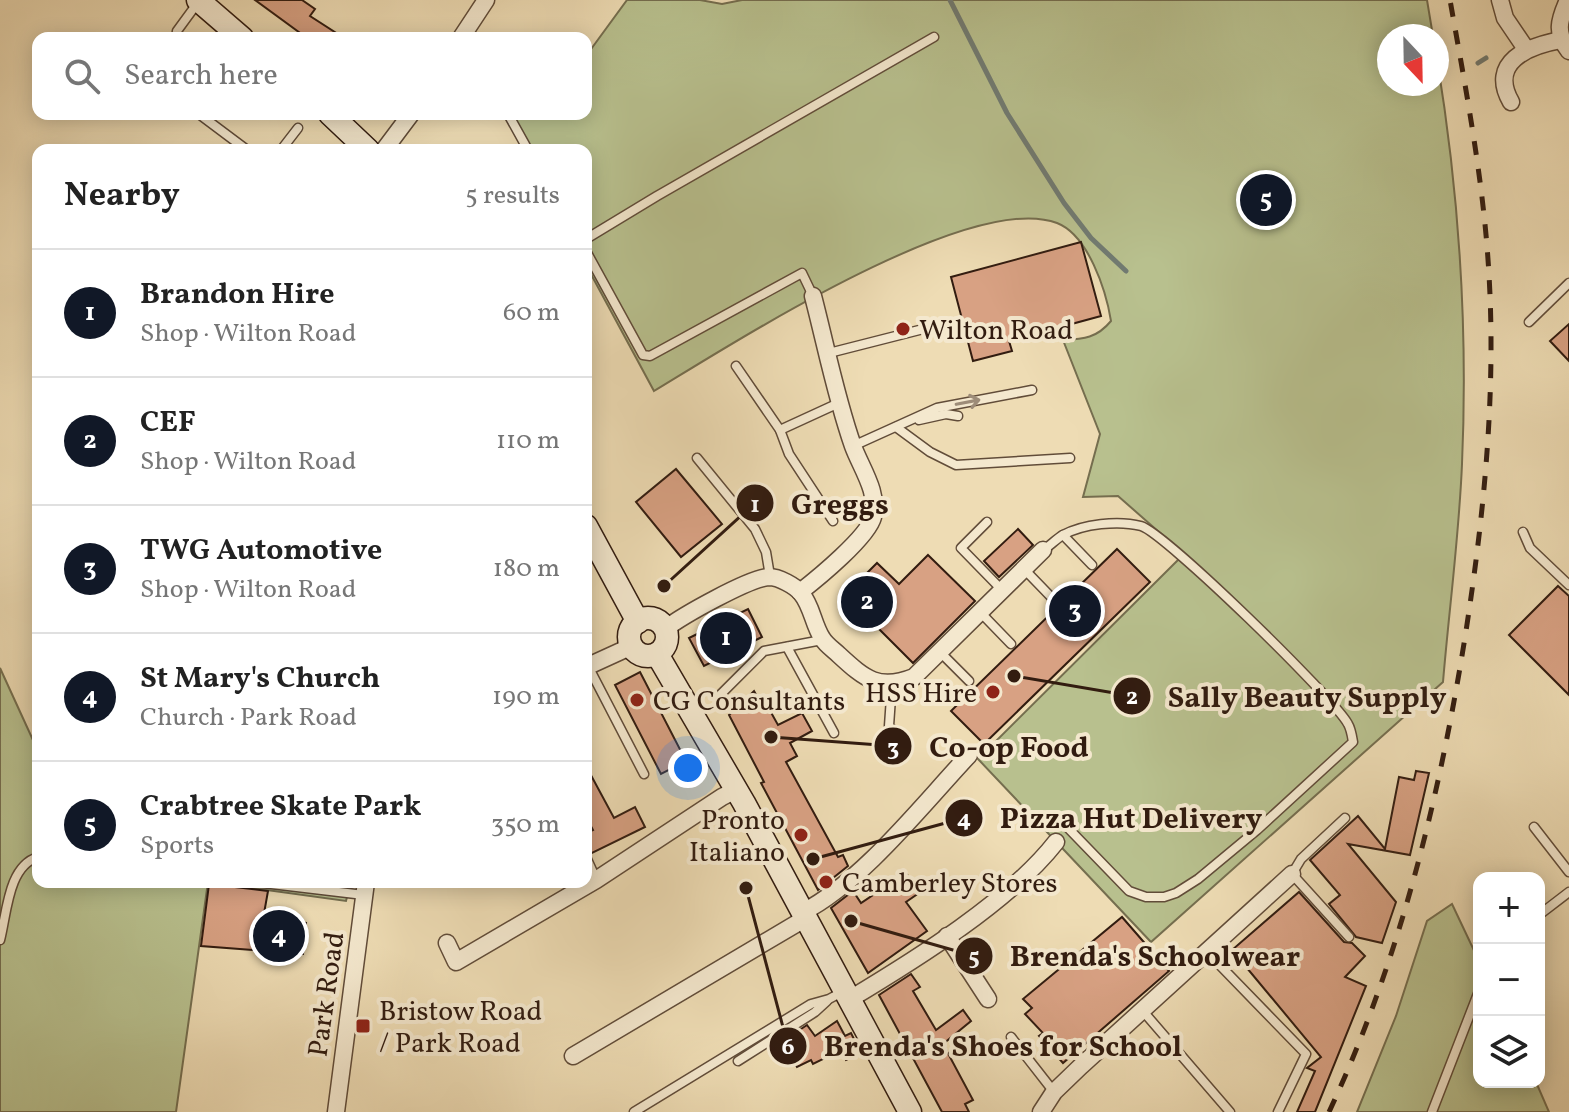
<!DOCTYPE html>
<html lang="en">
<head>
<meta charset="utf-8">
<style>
  :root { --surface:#fff; --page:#f6f6f6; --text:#222; --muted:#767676; --line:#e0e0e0; --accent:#111827 }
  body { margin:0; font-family:Vollkorn,serif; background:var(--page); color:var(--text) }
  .controls { position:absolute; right:24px; bottom:24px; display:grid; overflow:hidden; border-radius:16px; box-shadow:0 4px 20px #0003 }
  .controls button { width:72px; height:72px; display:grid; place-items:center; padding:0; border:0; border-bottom:2px solid var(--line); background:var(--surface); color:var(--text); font:40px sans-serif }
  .compass { position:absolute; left:1377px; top:24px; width:72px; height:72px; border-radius:50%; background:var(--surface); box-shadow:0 4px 20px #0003; rotate:158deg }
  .you { position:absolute; left:688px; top:768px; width:28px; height:28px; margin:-20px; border:6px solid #fff; border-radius:50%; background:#1a73e8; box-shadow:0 0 0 12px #1a73e833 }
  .badge { display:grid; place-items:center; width:52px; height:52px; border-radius:50%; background:var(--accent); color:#fff; font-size:26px; font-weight:700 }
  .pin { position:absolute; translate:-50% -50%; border:4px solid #fff; box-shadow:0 2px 8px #0006 }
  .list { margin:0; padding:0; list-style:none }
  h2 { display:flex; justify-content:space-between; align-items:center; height:104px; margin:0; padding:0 32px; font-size:34px }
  h2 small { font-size:26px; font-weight:400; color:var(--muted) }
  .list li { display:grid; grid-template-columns:52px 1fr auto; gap:24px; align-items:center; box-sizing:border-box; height:128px; padding:0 32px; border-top:2px solid var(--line) }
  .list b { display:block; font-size:30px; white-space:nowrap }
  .list p { margin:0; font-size:26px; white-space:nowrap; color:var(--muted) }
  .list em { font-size:26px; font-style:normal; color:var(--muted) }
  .icon { flex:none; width:44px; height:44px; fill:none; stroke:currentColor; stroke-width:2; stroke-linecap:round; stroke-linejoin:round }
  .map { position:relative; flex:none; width:1569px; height:1112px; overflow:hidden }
  .search { position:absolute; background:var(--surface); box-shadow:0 4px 20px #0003; left:32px; top:32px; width:560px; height:88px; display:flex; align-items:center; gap:20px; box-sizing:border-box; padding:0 28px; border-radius:16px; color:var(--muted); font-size:30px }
  .panel { position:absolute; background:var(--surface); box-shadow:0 4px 20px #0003; left:32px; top:144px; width:560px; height:744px; border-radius:16px }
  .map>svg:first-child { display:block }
  .green { fill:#b8c08e; stroke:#756e4f; stroke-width:2 }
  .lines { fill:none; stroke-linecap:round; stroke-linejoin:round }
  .stream { stroke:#717b72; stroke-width:5 }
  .building { fill:#d8a183; stroke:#321c10; stroke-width:2 }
  .service-casing { stroke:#614c39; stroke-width:11 }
  .minor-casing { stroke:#614c39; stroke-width:19 }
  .secondary-casing { stroke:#321c10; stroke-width:25 }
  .service { stroke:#f4e8ce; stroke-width:8 }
  .minor { stroke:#f4e8ce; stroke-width:16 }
  .secondary { stroke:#f4e8ce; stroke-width:22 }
  .rail { stroke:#321c10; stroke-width:5; stroke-dasharray:14 14; stroke-linecap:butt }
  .oneway { stroke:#9d8c78 }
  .poi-dot { fill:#8f2418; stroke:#f4e8ce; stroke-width:3 }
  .labels { text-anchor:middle; stroke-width:8; stroke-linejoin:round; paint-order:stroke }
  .poi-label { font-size:28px; fill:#321c10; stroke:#f4e8ce; text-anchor:start }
  .street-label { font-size:28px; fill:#321c10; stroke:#f4e8ce }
  .leader { fill:none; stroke:#321c10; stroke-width:3 }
  .callout-dot { fill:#321c10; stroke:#f4e8ce; stroke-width:3 }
  .mark-label { font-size:24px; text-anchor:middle; font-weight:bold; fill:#fff }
  .callout-label { font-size:30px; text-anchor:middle; font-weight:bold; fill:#321c10; stroke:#f4e8ce; stroke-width:8; stroke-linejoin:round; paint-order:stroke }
</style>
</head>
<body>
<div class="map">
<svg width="1569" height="1112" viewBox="0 0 1569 1112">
  <rect width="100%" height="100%" fill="#eedcb4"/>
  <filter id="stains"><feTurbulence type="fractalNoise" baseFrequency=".0025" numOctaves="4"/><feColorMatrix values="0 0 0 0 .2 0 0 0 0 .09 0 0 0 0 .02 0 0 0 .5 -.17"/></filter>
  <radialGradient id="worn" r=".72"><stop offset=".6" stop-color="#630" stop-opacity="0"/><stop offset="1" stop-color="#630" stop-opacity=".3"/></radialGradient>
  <g class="green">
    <path d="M 627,0 L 700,0 L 722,4 L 742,0 L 1427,0 L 1433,36 L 1389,36 L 1389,84 L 1437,84 L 1437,59 C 1459,193 1468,329 1462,464 C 1459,537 1449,610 1443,682 L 1151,942 L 978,759 L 1184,554 L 1118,496 L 1083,497 L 1100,434 L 1063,340 C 1084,339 1097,338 1111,321 C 1106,290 1088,235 1057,223 C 971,190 732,344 654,391 L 586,265 L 586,150 L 524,150 L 505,114 L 586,114 L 586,56 Z"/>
    <path d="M 0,668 L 38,751 L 38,882 L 318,882 L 350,886 L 346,901 L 208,882 L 176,1112 L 0,1112 Z"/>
    <path d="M 1452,904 L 1479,961 L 1479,1082 L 1536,1082 L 1549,1112 L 1357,1112 L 1396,1016 L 1427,921 Z"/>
  </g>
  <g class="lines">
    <g class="stream">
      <path d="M 950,0 L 1007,113 L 1064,203 L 1091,238 L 1126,271"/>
      <path d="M 1478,63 L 1486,58"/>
    </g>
  </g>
  <g class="building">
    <path d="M 255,0 L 302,0 L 315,9 L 310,16 L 344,38 L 307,38 Z"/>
    <path d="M 1081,242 L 1101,316 L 1009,341 L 1012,351 L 973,361 L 951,277 Z"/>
    <path d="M 1569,324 L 1569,361 L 1550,341 Z"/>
    <path d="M 676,469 L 722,524 L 681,557 L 636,502 Z"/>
    <path d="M 1018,529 L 1033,545 L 999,577 L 984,561 Z"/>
    <path d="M 1117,549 L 1150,582 L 984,744 L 951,711 Z"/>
    <path d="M 928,555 L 975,601 L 913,663 L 845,595 L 877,563 L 899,584 Z"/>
    <path d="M 1558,586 L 1569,596 L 1569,695 L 1509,635 Z"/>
    <path d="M 748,609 L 762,637 L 704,666 L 689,638 Z"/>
    <path d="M 640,672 L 686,761 L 661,774 L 615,685 Z"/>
    <path d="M 754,691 L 759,700 L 763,698 L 778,725 L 802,713 L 812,731 L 790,743 L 797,756 L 786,762 L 838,857 L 843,855 L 848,866 L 818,890 L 761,783 L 764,782 L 729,715 Z"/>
    <path d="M 586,766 L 614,818 L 635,807 L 645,827 L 592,853 L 586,850 L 586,833 L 593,830 L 586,817 Z"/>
    <path d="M 1416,771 L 1429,773 L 1410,855 L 1348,844 L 1396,902 L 1382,943 L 1356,937 L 1329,904 L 1340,895 L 1310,860 L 1358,816 L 1385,849 L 1399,777 L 1414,780 Z"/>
    <path d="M 906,873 L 919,893 L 906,902 L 927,931 L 868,973 L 831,908 L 853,891 L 861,903 Z"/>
    <path d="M 209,884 L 268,891 L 263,919 L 306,923 L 303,954 L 201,946 Z"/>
    <path d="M 1299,892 L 1344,942 L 1352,943 L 1365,956 L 1345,977 L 1366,986 L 1315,1112 L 1297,1112 L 1315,1071 L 1307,1068 L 1321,1057 L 1232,950 Z"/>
    <path d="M 1122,917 L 1169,971 L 1063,1063 L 1039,1036 L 1043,1033 L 1025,1014 L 1032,1008 L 1023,999 Z"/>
    <path d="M 911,974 L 920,987 L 913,991 L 936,1030 L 963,1010 L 971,1021 L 943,1044 L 973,1100 L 965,1104 L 969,1112 L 942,1112 L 879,995 Z"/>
    <path d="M 837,1021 L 845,1036 L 851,1033 L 861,1053 L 846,1060 L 841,1050 L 813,1064 L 811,1060 L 797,1067 L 790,1054 L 800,1050 L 792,1035 L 807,1025 L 815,1036 Z"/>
  </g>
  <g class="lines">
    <g class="service-casing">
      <g id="service">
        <path d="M 176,38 L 177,31 L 199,1"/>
        <path d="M 199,114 L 247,150"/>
        <path d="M 508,114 L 528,150"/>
        <path d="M 281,150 L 298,128"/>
        <path d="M 586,239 L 657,196 L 934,37"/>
        <path d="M 586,251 L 643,355 L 650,356 L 802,273 L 813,296"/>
        <path d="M 1529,322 L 1569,283"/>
        <path d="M 829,353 L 939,325"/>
        <path d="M 736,366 L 780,430 L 789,454 L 833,521"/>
        <path d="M 919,420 L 946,414 L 958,416"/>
        <path d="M 896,427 L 930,452 L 956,465 L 1070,458"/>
        <path d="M 780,430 L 841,402"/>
        <path d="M 853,446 L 937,408 L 1032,390"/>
        <path d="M 697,458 L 755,529 L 766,552 L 770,576"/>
        <path d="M 987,522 L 961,548 L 1002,590"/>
        <path d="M 1523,532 L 1530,548 L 1569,585"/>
        <path d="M 1063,535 L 1092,565"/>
        <path d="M 1043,550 C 1050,546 1056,539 1063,535 C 1083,524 1118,520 1141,526 C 1165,533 1334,698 1348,724 C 1351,729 1352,736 1353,742 L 1257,830 L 1198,879 L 1176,893 L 1164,897 L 1146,897 L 1129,891 L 1068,828"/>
        <path d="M 1024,569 L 1054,600"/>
        <path d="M 980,612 L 1011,644"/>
        <path d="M 787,647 L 834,733"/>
        <path d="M 940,652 L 969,681"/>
        <path d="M 588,666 L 644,774"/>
        <path d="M 892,683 L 889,726 L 906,744"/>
        <path d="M 719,696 L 764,651 L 822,640"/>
        <path d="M 1345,818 L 1301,859 L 1292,874 L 1349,937"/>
        <path d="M 1534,827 L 1569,872"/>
        <path d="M 586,857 L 596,879"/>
        <path d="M 254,882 L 364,895"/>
        <path d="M 1539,915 L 1569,892"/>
        <path d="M 0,940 C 7,913 8,866 38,857"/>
        <path d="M 1207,952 L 1306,1054 L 1278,1112"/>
        <path d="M 1142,1010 L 1230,1112"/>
        <path d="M 1011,1037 L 1054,1092"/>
        <path d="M 738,1061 L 815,1012 L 827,1001"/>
        <path d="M 634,1112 L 811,1004 L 829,999 L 844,991"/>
        <path d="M 1432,1112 L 1479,991"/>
      </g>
    </g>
    <g class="minor-casing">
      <g id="minor">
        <path d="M 1500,0 L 1505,18 L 1526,49"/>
        <path d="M 1568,0 C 1559,20 1555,33 1569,51"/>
        <path d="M 461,38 L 486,0"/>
        <path d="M 1511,102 C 1488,62 1528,46 1561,40"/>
        <path d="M 384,150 L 411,114"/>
        <path d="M 800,592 C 818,578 868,537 873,517 C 879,492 861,468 853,446 C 836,398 826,346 813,296"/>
        <path d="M 665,629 C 682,616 749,578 769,577 C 779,577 795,586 801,593 C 812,606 813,624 822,638 C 826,645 834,650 839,655 C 865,679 879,691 914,677 L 1043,550"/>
        <path d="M 586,667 L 632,646"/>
        <path d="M 803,912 C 863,881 922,805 969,755"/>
        <path d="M 947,936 L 988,999"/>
        <path d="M 447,943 L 456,962 L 596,880 L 722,797 L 736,790"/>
        <path d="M 850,999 C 915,960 1010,901 1056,842"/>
        <path d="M 573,1056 L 806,918"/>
        <path d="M 336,1112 L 366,882"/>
        <path d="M 1041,1112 L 1054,1092 L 1081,1066 L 1292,874"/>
      </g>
    </g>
    <g class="secondary-casing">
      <g id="secondary">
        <path d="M 198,0 L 242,38"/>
        <path d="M 330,114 L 368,150"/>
        <path d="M 586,526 L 638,622"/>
        <circle cx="648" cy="637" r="19"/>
        <path d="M 657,654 L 744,803 L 910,1112"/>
      </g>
    </g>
    <use href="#service" class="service"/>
    <use href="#minor" class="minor"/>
    <use href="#secondary" class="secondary"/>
    <path class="rail" d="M 1329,1112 C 1400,960 1440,796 1466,631 C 1484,514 1496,394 1489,275 C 1484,184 1466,90 1450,0"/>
  </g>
  <defs><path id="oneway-shaft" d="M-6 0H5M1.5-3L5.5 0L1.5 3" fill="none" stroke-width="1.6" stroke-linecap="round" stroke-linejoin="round" transform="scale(2)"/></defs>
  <use class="oneway" href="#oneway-shaft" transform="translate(968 402) rotate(-11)"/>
  <g class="poi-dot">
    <circle cx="903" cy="329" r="8"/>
    <circle cx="993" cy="692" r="8"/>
    <circle cx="637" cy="700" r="8"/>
    <circle cx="801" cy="835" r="8"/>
    <circle cx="826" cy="882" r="8"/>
    <rect x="355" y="1018" width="16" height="16" rx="4"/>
  </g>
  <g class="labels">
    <g class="poi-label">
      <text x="919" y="339">Wilton Road</text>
      <text x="977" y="702" text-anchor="end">HSS Hire</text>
      <text x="653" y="710">CG Consultants</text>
      <text x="785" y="829" text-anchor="end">Pronto<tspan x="785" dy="32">Italiano</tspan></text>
      <text x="842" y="892">Camberley Stores</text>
      <text x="379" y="1020">Bristow Road<tspan x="379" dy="32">/ Park Road</tspan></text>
    </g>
    <g class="street-label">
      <text transform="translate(325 994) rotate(-82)" y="10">Park Road</text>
    </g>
  </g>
  <path class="leader" d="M664 586L755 503M1014 676L1132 696M771 737L893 746M813 859L964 818M851 921L974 956M746 888L788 1046"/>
  <g class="callout-dot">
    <circle cx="664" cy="586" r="8"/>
    <circle cx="1014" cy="676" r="8"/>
    <circle cx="771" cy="737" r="8"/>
    <circle cx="813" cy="859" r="8"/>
    <circle cx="851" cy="921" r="8"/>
    <circle cx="746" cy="888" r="8"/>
    <circle cx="755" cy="503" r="20"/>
    <circle cx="1132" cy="696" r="20"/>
    <circle cx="893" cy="746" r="20"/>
    <circle cx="964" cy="818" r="20"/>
    <circle cx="974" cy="956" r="20"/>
    <circle cx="788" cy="1046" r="20"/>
  </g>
  <g class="mark-label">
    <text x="755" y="512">1</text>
    <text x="1132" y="704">2</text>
    <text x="893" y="755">3</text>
    <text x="964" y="826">4</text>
    <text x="974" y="964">5</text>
    <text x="788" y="1054">6</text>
  </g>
  <g class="callout-label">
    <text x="840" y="514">Greggs</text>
    <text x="1307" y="707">Sally Beauty Supply</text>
    <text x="1009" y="757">Co-op Food</text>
    <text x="1131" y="828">Pizza Hut Delivery</text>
    <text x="1155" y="966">Brenda's Schoolwear</text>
    <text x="1003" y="1056">Brenda's Shoes for School</text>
  </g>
  <rect width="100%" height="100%" filter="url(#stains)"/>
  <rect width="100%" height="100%" fill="url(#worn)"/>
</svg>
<div class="controls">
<button>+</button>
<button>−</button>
<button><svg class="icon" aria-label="layers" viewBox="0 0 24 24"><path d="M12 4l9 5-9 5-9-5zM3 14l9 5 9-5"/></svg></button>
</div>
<svg class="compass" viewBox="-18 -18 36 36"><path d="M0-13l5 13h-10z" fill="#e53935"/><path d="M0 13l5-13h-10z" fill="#767676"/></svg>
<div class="you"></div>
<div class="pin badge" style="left:726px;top:638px">1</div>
<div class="pin badge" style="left:867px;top:602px">2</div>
<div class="pin badge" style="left:1075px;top:611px">3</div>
<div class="pin badge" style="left:279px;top:936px">4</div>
<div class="pin badge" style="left:1266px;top:200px">5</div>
<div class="search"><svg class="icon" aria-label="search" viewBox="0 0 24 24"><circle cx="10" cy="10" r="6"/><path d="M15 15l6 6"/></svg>Search here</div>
<section class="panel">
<h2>Nearby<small>5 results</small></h2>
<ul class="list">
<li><span class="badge">1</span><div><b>Brandon Hire</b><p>Shop · Wilton Road</p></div><em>60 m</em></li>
<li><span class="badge">2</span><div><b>CEF</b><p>Shop · Wilton Road</p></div><em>110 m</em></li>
<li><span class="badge">3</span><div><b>TWG Automotive</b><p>Shop · Wilton Road</p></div><em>180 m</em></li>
<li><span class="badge">4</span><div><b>St Mary's Church</b><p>Church · Park Road</p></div><em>190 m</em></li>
<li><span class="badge">5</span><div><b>Crabtree Skate Park</b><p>Sports</p></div><em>350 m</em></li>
</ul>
</section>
</div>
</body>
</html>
